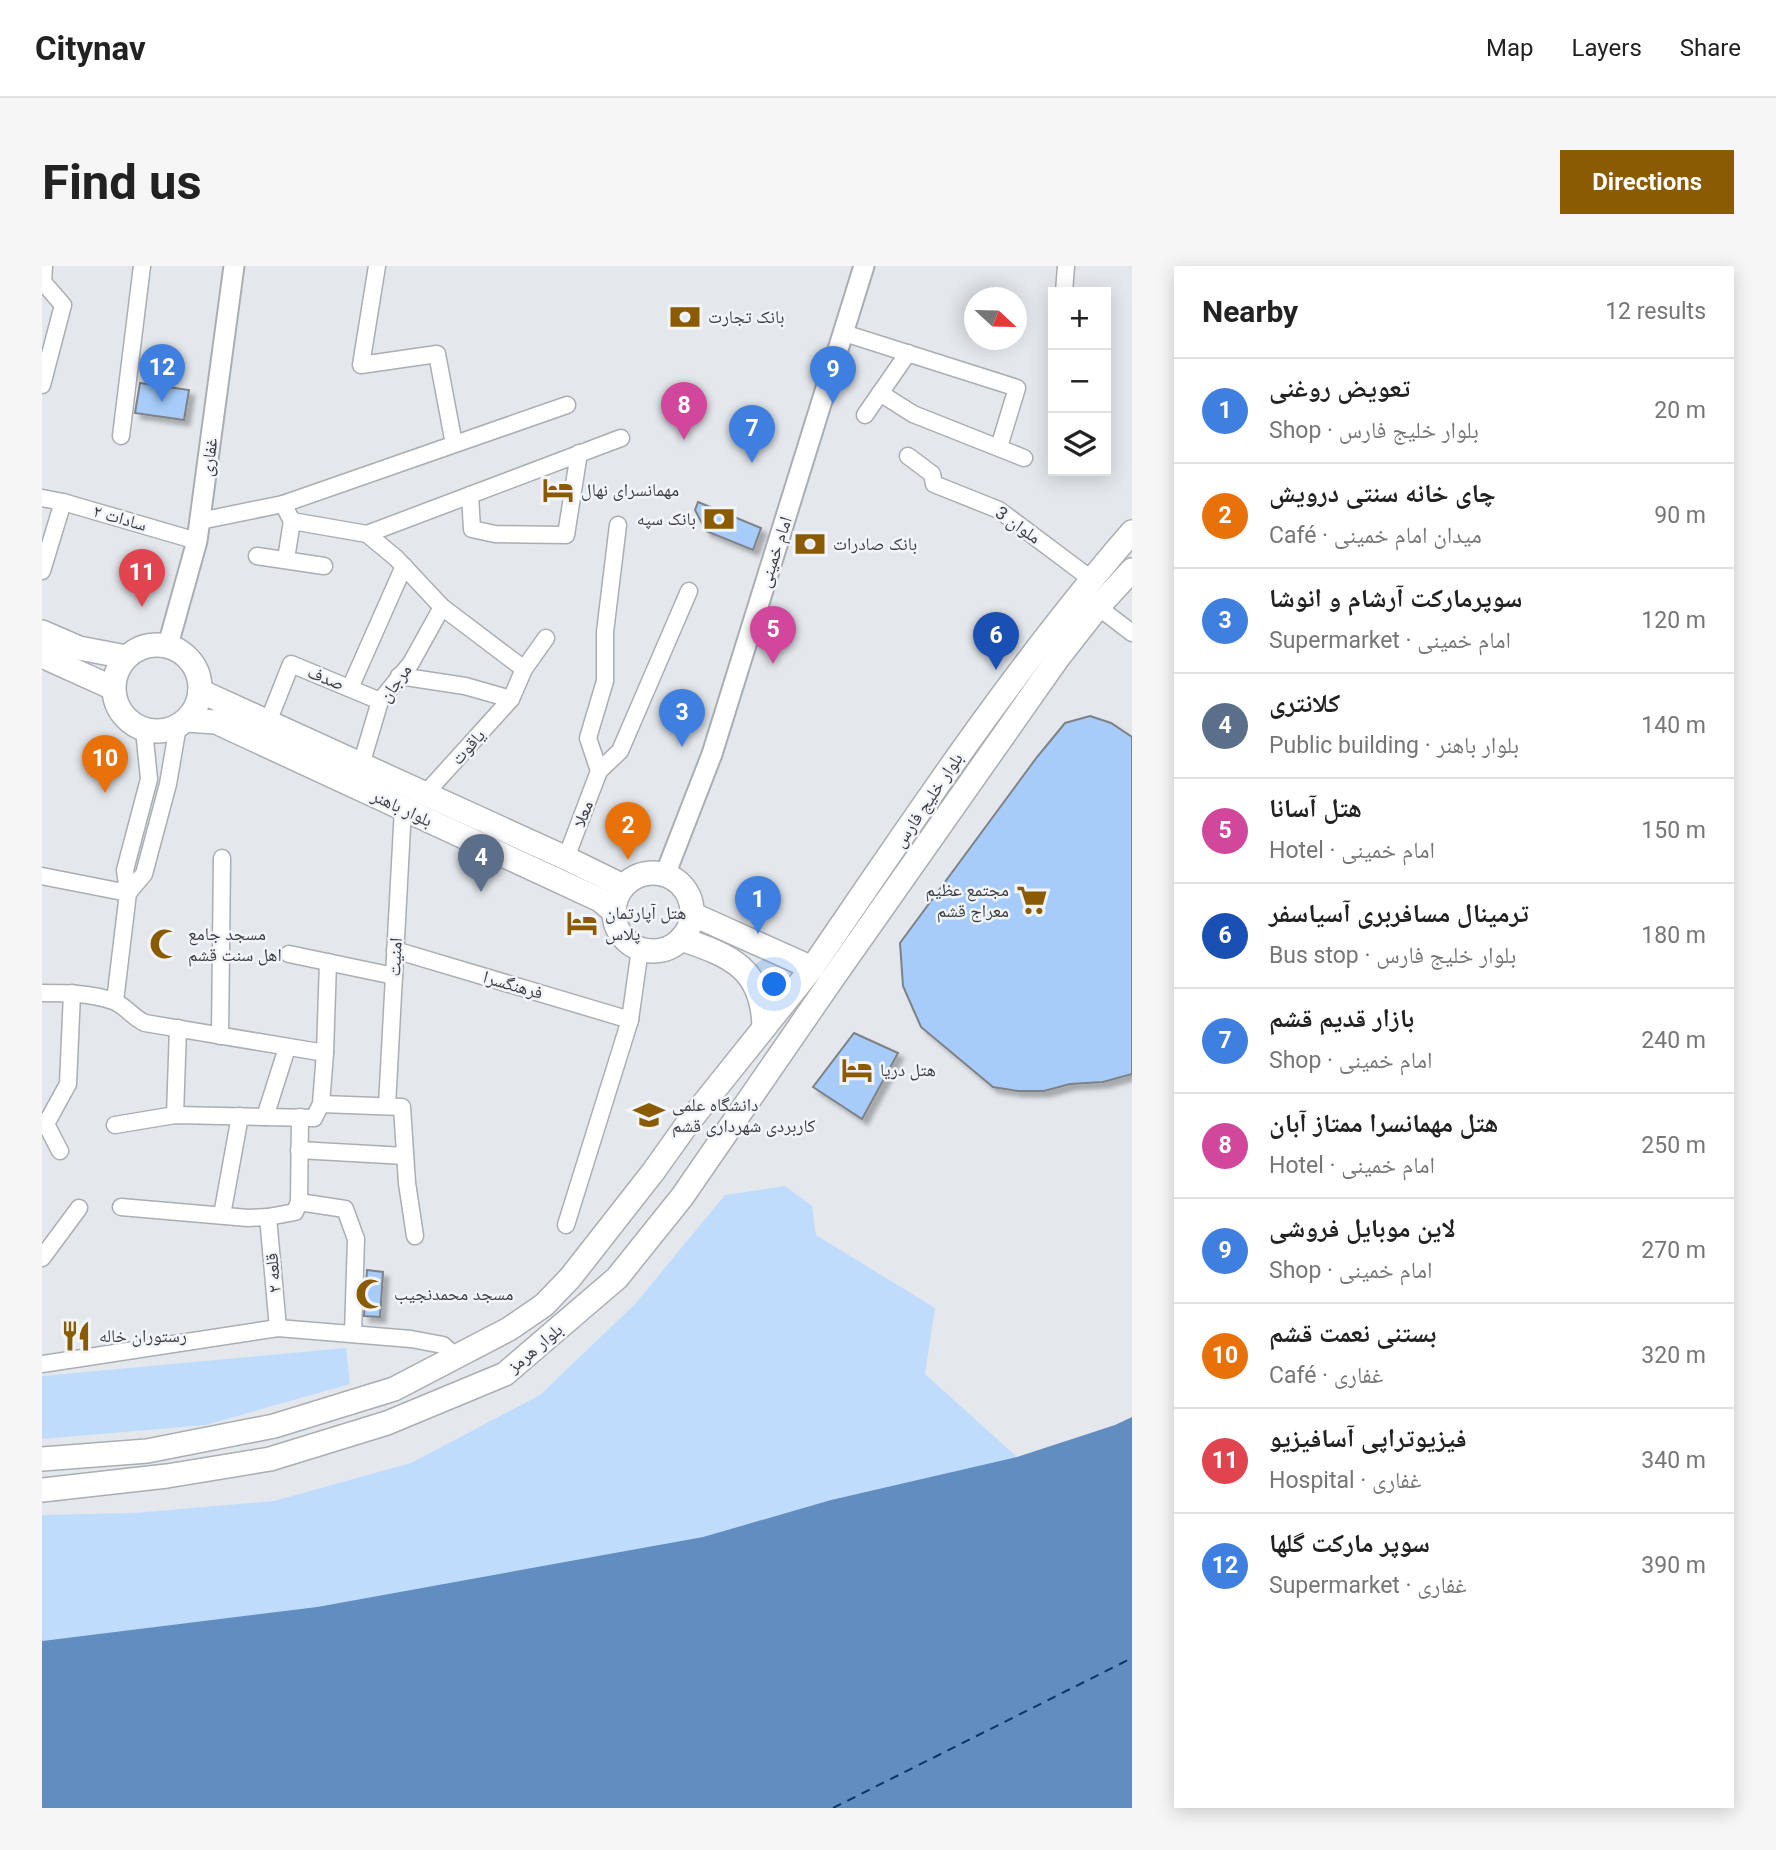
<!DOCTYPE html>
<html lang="en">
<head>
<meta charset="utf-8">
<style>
  :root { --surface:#fff; --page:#f6f6f6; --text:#222; --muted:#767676; --line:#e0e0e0; --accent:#8b5b02 }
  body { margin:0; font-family:Roboto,"Noto Naskh Arabic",sans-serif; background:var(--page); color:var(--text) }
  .controls { position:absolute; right:21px; top:21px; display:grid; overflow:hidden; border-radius:0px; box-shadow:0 4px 18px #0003 }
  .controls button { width:63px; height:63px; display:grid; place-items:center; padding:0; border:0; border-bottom:2px solid var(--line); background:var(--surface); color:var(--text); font:35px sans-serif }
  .compass { position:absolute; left:922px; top:21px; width:63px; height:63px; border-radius:50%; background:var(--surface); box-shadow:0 4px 18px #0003; rotate:112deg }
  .you { position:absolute; left:733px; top:719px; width:24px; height:24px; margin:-18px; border:5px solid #fff; border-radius:50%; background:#1a73e8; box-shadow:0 0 0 10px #1a73e833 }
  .badge { display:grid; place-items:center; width:46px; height:46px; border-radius:50%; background:var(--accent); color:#fff; font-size:23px; font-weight:700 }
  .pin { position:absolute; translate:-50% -58px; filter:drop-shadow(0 2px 4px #0008) }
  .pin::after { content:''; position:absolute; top:37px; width:24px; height:21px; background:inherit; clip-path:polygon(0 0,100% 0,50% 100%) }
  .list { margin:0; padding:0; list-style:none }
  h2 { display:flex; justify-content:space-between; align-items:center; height:91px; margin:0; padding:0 28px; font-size:30px }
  h2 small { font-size:23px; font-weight:400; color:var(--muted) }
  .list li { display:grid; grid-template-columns:46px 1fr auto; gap:21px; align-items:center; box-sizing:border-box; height:105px; padding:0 28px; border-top:2px solid var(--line) }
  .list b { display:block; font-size:26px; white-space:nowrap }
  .list p { margin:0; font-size:23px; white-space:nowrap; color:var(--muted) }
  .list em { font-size:23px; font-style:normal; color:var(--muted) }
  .icon { flex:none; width:38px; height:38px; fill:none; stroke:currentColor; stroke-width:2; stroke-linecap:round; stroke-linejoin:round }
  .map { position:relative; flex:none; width:1090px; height:1542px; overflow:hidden; border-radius:0px }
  header { display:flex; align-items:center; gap:42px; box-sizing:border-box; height:98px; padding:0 35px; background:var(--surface); border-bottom:2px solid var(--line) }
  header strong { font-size:33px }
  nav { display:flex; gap:38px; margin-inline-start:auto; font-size:24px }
  .intro { display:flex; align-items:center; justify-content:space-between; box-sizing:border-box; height:168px; padding:0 42px }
  h1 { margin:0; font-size:49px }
  .button { padding:18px 32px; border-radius:0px; background:var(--accent); color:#fff; font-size:24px; font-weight:700 }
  main { display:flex; gap:42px; padding:0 42px }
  aside { flex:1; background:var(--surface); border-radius:0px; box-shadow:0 4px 18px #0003 }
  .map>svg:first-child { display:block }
  .green { fill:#c0dcfd }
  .water { fill:#618dc1 }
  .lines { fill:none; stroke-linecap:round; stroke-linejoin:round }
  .ferry { stroke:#073768; stroke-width:2; stroke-dasharray:9 7; stroke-linecap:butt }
  .building { fill:#a7ccf9; stroke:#7e8285; stroke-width:2; filter:url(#shadow) }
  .minor-casing { stroke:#aaaeb2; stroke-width:19 }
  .tertiary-casing { stroke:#aaaeb2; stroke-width:23 }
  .secondary-casing { stroke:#aaaeb2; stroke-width:26 }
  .minor { stroke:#fff; stroke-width:16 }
  .tertiary { stroke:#fff; stroke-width:19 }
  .secondary { stroke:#fff; stroke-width:23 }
  .labels { text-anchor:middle; stroke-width:5; stroke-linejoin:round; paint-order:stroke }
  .poi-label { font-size:18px; fill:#3c3d3f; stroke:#f1f5f9; text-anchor:start }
  .street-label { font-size:18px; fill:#3c3d3f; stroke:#f1f5f9 }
</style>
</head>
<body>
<header>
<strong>Citynav</strong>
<nav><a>Map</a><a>Layers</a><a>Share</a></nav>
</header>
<div class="intro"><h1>Find us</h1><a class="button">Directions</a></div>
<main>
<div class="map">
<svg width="1090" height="1542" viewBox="0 0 1090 1542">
  <defs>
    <filter id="shadow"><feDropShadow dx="5.5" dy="5.5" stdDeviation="2" flood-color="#0004"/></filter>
  </defs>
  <rect width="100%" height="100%" fill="#e4e8ec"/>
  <g class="green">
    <path d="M 743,920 L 770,940 L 774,969 L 893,1042 L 883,1108 L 975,1191 L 789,1234 L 661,1271 L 275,1341 L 0,1375 L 0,1249 L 92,1247 L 232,1235 L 369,1197 L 498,1129 L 593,1038 L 683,929 Z"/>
    <path d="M 304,1082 L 308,1118 L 164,1159 L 0,1173 L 0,1110 Z"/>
  </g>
  <path class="water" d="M 1090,1151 L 1090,1542 L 0,1542 L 0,1375 L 275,1341 L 661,1271 L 789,1234 L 975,1191 L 1073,1159 Z"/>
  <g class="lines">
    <path class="ferry" d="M 791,1542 L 1090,1392"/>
  </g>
  <g class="building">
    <path d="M 98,117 L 147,124 L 142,154 L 93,147 Z"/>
    <path d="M 656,236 L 719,262 L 711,284 L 664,265 L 653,244 Z"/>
    <path d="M 1048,450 L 1069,457 L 1090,471 L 1090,808 L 1061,816 L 1028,818 L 1002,825 L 976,825 L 951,821 L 879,761 L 861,720 L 858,677 L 995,491 L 1023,457 Z"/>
    <path d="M 812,767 L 856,787 L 820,853 L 771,821 Z"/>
    <path d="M 325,1004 L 341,1006 L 338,1051 L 322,1050 Z"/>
  </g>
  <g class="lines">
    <g class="minor-casing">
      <g id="minor">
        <path d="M 335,0 L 319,99 L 395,88 L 412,178"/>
        <path d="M 1022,26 L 1024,0"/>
        <path d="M 802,67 L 975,122 L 957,181"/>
        <path d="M 0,119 L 21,39 L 1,16 L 2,0"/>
        <path d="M 838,127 L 871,148 L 982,192"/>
        <path d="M 823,149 L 866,87"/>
        <path d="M 79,170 L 100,0"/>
        <path d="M 866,190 L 890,208 L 892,218 L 957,244 L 1049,313"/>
        <path d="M 428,229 L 430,263 L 453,268 L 524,269 L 537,187"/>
        <path d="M 0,232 L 21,236 L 155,275"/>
        <path d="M 241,238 L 250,255 L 325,268 L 579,172"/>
        <path d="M 158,255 L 241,238 L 525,139"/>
        <path d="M 325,268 L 354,292 L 400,341 L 482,403"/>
        <path d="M 215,290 L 282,300"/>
        <path d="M 244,293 L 250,255"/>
        <path d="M 0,305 L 21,236"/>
        <path d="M 1056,341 L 1090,367"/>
        <path d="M 357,410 L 423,420 L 469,433"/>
        <path d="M 308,422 L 362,300"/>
        <path d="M 226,456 L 249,398 L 338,435"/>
        <path d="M 319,499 L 338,435 L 369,397 L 400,341"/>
        <path d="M 557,505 L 546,472 L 563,415 L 563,366 L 576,259"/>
        <path d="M 383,528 L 469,433 L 482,403 L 504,372"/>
        <path d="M 524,592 L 557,505 L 578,485 L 647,325"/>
        <path d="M 0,610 L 86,627"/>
        <path d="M 86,627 L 102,608 L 126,518 L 136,460"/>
        <path d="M 353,684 L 588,754"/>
        <path d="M 247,688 L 352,710"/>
        <path d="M 0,727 C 23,727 49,727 71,735 C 83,739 91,752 103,757 L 283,787 L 279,838 L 272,852 L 133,849 L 73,859"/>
        <path d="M 73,735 L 86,627 L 83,604 L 107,513 L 102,464"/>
        <path d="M 178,770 L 180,592"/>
        <path d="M 283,787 L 286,696"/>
        <path d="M 279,838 L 360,841 L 365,917 L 373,970"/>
        <path d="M 345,840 L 361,542"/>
        <path d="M 133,849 L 136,762"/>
        <path d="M 223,851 L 245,782"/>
        <path d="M 0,856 L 4,858 L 18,885"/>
        <path d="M 4,858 L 26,818 L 30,727"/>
        <path d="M 257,884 L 363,890"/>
        <path d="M 257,936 L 303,943 L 314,973 L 311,1067"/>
        <path d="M 79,941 L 206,952 L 226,951 L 253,946 L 257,936 L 258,851"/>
        <path d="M 180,949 L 198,850"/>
        <path d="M 226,951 L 236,1062"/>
        <path d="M 524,959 L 588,754 L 598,683"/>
        <path d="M 0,992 L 37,942"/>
        <path d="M 0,1098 L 236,1062 L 369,1073 L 401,1079 L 415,1092"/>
      </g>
    </g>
    <g class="tertiary-casing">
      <g id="tertiary">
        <path d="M 126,379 L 155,275 L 192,0"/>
        <path d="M 623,609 L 670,488 L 822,0"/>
      </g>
    </g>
    <g class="secondary-casing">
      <g id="secondary">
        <path d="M 0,366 L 37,382 L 84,391"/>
        <circle cx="115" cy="422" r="43"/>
        <path d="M 0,390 L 71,422"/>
        <path d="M 158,425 L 524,592 L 581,620"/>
        <path d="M 144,454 L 174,456 L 558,634 L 571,645"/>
        <circle cx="611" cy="646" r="39"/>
        <path d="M 650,648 L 770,702 C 872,553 972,402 1090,266"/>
        <path d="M 639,673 C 690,690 721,703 722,762"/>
        <path d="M 0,1193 L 105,1185 L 232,1160 L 352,1123 L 467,1063 L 502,1039 L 528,1012 L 611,906 L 646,857 L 770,702"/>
        <path d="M 0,1224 L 125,1210 L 228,1193 L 345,1157 L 463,1108 L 575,1012 L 640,931 L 791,712 L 1016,392 L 1056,341 L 1090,304"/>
      </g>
    </g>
    <use href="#minor" class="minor"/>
    <use href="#tertiary" class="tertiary"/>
    <use href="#secondary" class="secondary"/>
  </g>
  <defs>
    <g id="bank-bare" transform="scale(2.415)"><path d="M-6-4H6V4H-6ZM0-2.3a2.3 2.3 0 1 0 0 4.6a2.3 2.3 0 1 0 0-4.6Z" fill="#8b5b02" stroke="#f1f5f9" stroke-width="2.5" paint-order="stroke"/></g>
    <g id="hotel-bare" transform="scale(2.415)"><path d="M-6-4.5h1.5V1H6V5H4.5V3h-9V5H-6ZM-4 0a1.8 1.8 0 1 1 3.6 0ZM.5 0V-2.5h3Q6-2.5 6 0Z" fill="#8b5b02" stroke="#f1f5f9" stroke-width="2.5" paint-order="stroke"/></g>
    <g id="supermarket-bare" transform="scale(2.415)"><path d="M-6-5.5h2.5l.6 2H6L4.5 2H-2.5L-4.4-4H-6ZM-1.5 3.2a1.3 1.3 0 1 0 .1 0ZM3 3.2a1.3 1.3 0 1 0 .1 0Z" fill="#8b5b02" stroke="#f1f5f9" stroke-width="2.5" paint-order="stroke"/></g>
    <g id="mosque-bare" transform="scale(2.415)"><path d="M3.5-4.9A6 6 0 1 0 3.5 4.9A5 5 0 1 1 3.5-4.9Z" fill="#8b5b02" stroke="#f1f5f9" stroke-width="2.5" paint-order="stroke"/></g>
    <g id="university-bare" transform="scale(2.415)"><path d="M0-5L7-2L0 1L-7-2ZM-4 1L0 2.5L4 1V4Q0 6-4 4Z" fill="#8b5b02" stroke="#f1f5f9" stroke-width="2.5" paint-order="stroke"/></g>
    <g id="restaurant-bare" transform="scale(2.415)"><path d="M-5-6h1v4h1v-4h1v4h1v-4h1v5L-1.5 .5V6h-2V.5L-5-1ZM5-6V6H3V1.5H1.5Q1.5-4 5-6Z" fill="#8b5b02" stroke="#f1f5f9" stroke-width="2.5" paint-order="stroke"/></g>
  </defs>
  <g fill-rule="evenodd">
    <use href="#bank-bare" x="643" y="51"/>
    <use href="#hotel-bare" x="516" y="224"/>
    <use href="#bank-bare" x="677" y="253"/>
    <use href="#bank-bare" x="768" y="278"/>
    <use href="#supermarket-bare" x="990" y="634"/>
    <use href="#hotel-bare" x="540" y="657"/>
    <use href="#mosque-bare" x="123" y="678"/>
    <use href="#hotel-bare" x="815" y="804"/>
    <use href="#university-bare" x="607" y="849"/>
    <use href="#mosque-bare" x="329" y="1028"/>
    <use href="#restaurant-bare" x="34" y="1070"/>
  </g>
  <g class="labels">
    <g class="poi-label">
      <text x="666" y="57">بانک تجارت</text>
      <text x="539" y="230">مهمانسرای نهال</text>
      <text x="654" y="259" text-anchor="end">بانک سپه</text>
      <text x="791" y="284">بانک صادرات</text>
      <text x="967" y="630" text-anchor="end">مجتمع عظیم<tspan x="967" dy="21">معراج قشم</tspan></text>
      <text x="563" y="653">هتل آپارتمان<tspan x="563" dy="21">پلاس</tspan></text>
      <text x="146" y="674">مسجد جامع<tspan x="146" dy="21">اهل سنت قشم</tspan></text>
      <text x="838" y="810">هتل دریا</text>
      <text x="630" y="845">دانشگاه علمی<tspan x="630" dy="21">کاربردی شهرداری قشم</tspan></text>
      <text x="352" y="1034">مسجد محمدنجیب</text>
      <text x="57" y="1076">رستوران خاله</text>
    </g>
    <g class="street-label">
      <text transform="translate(167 191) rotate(-82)" y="6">غفاری</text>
      <text transform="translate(78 252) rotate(16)" y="6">سادات ۲</text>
      <text transform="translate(976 259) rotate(35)" y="6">ملوان 3</text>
      <text transform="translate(733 286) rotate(-72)" y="6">امام خمینی</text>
      <text transform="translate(284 412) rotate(22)" y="6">صدف</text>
      <text transform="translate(353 417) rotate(-54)" y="6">مرجان</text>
      <text transform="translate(426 481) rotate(-48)" y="6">یاقوت</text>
      <text transform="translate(886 534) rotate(-56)" y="6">بلوار خلیج فارس</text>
      <text transform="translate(360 542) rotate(25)" y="6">بلوار باهنر</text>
      <text transform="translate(541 548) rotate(-69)" y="6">معلا</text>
      <text transform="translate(353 691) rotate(-87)" y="6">امنیت</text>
      <text transform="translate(471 719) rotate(16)" y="6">فرهنگسرا</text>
      <text transform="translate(231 1007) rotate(-95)" y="6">قلعه ۲</text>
      <text transform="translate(493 1082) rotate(-40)" y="6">بلوار هرمز</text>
    </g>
  </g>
</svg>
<div class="controls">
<button>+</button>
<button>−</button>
<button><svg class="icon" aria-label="layers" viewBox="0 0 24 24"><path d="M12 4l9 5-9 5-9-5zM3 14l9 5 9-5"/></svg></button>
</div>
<svg class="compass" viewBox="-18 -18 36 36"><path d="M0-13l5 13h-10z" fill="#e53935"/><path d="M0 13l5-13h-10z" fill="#767676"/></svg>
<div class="you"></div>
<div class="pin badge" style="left:716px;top:668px;background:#3f7fe0">1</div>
<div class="pin badge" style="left:586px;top:594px;background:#e8710a">2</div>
<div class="pin badge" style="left:640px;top:481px;background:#3f7fe0">3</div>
<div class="pin badge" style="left:439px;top:626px;background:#5c6f8a">4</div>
<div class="pin badge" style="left:731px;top:398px;background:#d1479c">5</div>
<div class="pin badge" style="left:954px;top:404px;background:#1a4fb4">6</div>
<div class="pin badge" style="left:710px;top:197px;background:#3f7fe0">7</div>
<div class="pin badge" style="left:642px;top:174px;background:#d1479c">8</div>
<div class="pin badge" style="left:791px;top:138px;background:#3f7fe0">9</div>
<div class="pin badge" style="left:63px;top:527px;background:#e8710a">10</div>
<div class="pin badge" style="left:100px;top:341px;background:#e0444e">11</div>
<div class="pin badge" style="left:120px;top:136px;background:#3f7fe0">12</div>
</div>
<aside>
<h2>Nearby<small>12 results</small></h2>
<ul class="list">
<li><span class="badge" style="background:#3f7fe0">1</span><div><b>تعویض روغنی</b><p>Shop · بلوار خلیج فارس</p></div><em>20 m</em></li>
<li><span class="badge" style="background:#e8710a">2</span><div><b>چای خانه سنتی درویش</b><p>Café · میدان امام خمینی</p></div><em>90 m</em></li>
<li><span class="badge" style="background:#3f7fe0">3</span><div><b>سوپرمارکت آرشام و انوشا</b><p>Supermarket · امام خمینی</p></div><em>120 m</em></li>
<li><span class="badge" style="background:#5c6f8a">4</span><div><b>کلانتری</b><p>Public building · بلوار باهنر</p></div><em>140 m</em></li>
<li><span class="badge" style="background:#d1479c">5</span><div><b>هتل آسانا</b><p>Hotel · امام خمینی</p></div><em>150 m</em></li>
<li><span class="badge" style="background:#1a4fb4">6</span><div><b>ترمینال مسافربری آسیاسفر</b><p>Bus stop · بلوار خلیج فارس</p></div><em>180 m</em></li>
<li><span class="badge" style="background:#3f7fe0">7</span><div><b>بازار قدیم قشم</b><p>Shop · امام خمینی</p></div><em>240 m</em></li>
<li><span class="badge" style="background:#d1479c">8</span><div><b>هتل مهمانسرا ممتاز آبان</b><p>Hotel · امام خمینی</p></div><em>250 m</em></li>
<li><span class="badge" style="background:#3f7fe0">9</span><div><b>لاین موبایل فروشی</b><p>Shop · امام خمینی</p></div><em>270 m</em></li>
<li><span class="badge" style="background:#e8710a">10</span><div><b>بستنی نعمت قشم</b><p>Café · غفاری</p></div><em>320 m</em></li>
<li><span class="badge" style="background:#e0444e">11</span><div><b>فیزیوتراپی آسافیزیو</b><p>Hospital · غفاری</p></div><em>340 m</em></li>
<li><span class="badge" style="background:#3f7fe0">12</span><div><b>سوپر مارکت گلها</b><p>Supermarket · غفاری</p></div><em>390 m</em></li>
</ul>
</aside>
</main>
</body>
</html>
